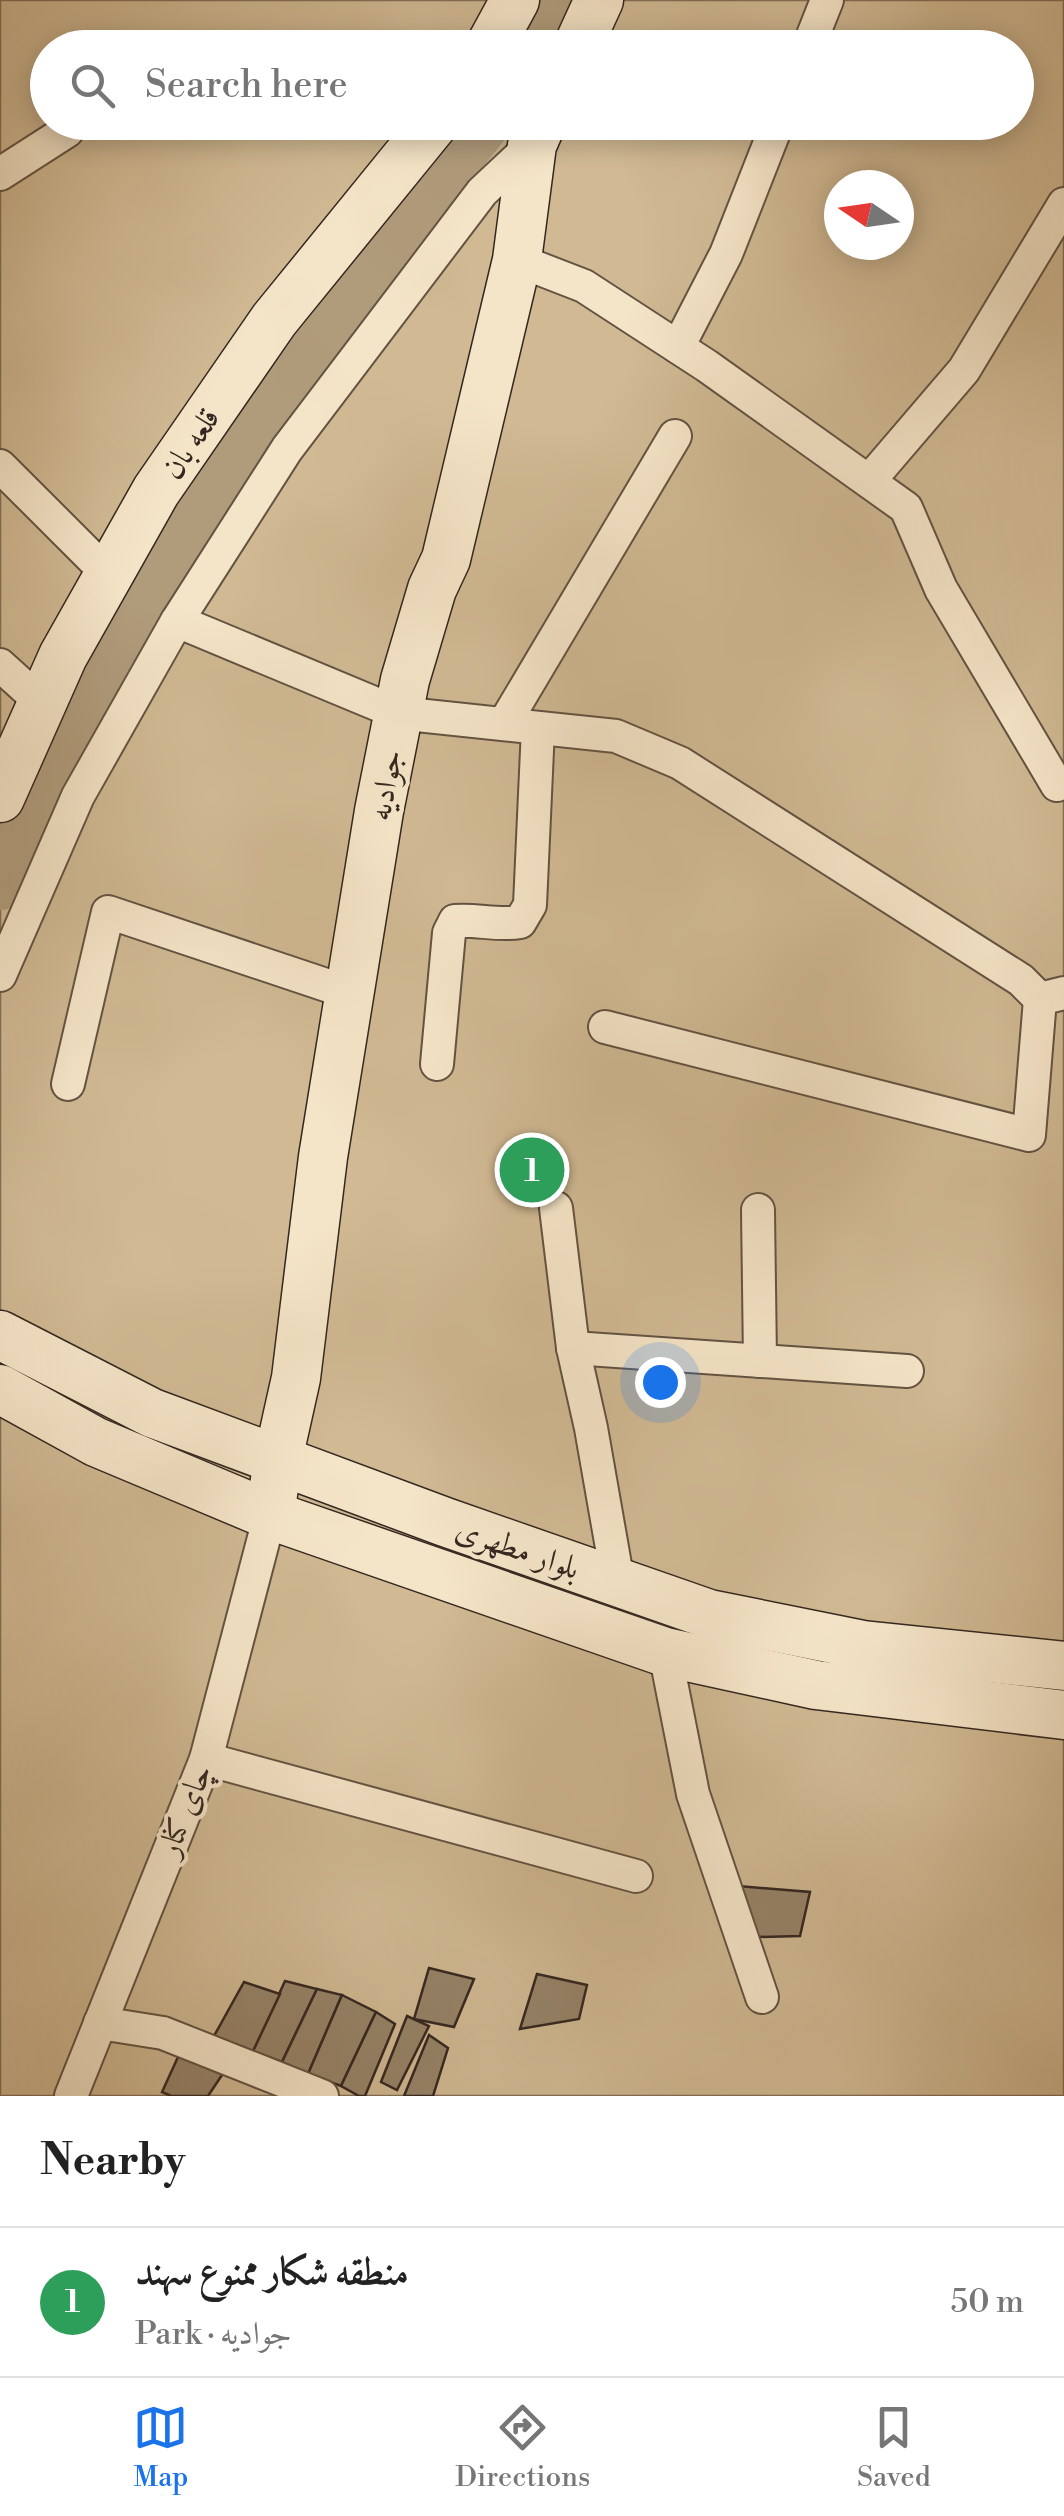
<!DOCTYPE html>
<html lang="en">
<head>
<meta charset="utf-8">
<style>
  :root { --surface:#fff; --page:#f6f6f6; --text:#222; --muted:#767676; --line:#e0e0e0; --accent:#1a73e8 }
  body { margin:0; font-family:"Libre Bodoni",Amiri,serif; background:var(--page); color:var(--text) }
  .compass { position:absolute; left:824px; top:170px; width:90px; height:90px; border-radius:50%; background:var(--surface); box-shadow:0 5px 25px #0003; rotate:283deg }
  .you { position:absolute; left:660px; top:1382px; width:35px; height:35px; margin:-25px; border:8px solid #fff; border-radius:50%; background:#1a73e8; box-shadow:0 0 0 15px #1a73e833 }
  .badge { display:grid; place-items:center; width:65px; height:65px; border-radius:50%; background:var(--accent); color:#fff; font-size:32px; font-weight:700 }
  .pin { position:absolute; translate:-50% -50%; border:5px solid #fff; box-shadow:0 2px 10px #0006 }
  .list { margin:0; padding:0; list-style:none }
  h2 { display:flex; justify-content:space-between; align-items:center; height:130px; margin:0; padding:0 40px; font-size:42px }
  h2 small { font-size:32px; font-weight:400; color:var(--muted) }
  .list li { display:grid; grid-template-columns:65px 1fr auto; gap:30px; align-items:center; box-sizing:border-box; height:150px; padding:0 40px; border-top:2px solid var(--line) }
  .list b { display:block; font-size:38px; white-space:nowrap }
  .list p { margin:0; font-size:32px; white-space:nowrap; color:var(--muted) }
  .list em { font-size:32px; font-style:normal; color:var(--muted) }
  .icon { flex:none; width:55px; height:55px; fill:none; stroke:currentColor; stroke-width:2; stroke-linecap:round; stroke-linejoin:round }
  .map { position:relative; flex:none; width:1064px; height:2096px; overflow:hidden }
  .search { position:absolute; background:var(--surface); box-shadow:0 5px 25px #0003; left:30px; right:30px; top:30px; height:110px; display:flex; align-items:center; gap:25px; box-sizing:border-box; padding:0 35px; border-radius:55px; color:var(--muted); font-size:38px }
  .sheet { height:280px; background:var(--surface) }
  nav { display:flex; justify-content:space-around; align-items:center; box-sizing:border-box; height:140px; border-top:2px solid var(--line); background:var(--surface); font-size:28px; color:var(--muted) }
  nav a { display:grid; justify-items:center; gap:5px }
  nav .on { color:var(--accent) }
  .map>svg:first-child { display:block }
  .green { fill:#d0b993; stroke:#82705a; stroke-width:2.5; fill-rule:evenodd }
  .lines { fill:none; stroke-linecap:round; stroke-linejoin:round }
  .river { stroke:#b09b7b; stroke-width:58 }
  .building { fill:#968368; stroke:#342721; stroke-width:2.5 }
  .street-casing { stroke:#635343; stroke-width:36 }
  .secondary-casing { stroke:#342721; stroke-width:51 }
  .street { stroke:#f5e5c8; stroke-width:32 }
  .secondary { stroke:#f5e5c8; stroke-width:48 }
  .labels { text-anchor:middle; stroke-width:8; stroke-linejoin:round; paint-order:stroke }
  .street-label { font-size:32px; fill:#342721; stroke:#f5e5c8 }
</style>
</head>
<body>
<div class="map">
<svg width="1064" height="2096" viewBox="0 0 1064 2096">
  <rect width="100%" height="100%" fill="#f0d7aa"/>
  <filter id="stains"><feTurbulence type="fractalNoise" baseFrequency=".002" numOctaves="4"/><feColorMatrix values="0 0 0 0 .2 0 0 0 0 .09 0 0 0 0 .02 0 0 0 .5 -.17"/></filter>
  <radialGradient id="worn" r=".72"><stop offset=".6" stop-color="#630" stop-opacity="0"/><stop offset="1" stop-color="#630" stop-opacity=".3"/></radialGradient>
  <path class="green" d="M 0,0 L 1064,0 L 1064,2096 L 0,2096 ZM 48,48 L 1016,48 L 1016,122 L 48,122 ZM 839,185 L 899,185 L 899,245 L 839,245 Z"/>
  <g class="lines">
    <g class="river">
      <path d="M 533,48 L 561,0"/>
      <path d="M 0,881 L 141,594 L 268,402 L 427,189 L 482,122"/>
    </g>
  </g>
  <g class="building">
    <path d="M 738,1886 L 810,1892 L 800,1936 L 757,1937 Z"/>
    <path d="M 429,1968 L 474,1979 L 454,2027 L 414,2019 Z"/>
    <path d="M 537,1974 L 587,1985 L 579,2019 L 520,2029 Z"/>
    <path d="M 285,1981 L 317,1989 L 282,2062 L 253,2051 Z"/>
    <path d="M 244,1982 L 280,1994 L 253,2051 L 214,2036 Z"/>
    <path d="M 317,1989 L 342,1995 L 308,2074 L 282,2062 Z"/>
    <path d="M 342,1995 L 376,2012 L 341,2086 L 308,2074 Z"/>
    <path d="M 376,2012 L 395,2024 L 365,2096 L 359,2096 L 341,2086 Z"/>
    <path d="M 407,2016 L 429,2026 L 397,2090 L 381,2082 Z"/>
    <path d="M 429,2035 L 448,2048 L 433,2096 L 404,2096 Z"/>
    <path d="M 183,2046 L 228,2066 L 208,2096 L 171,2096 L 162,2092 Z"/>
  </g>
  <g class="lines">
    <g class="street-casing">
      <g id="street">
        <path d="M 808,48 L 827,0"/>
        <path d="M 0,174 L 67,131"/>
        <path d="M 517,260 L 584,286 L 707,366 L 906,508 L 941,589 L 1057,785"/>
        <path d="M 678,347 L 726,254 L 778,122"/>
        <path d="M 0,466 L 109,575"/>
        <path d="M 869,481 L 964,370 L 1064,204"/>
        <path d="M 177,621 L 398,713 L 616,736 L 680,763 L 1021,980 L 1040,999 L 1064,993"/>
        <path d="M 0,665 L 42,703"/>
        <path d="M 504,724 L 675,436"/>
        <path d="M 0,975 L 78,796 L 177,621 L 287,449 L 482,192 L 532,145"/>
        <path d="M 605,1027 L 1029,1135 L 1040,999"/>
        <path d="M 437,1064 L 449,933 L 455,921 C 477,919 498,926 520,922 L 530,905 L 538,728"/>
        <path d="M 68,1084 L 108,912 L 350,993"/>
        <path d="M 556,1208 L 573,1348 L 591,1428 L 618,1582"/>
        <path d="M 758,1210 L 760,1361"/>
        <path d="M 573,1348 L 907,1371"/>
        <path d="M 665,1652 L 693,1794 L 762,1997"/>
        <path d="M 206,1759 L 636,1876"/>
        <path d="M 100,2023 L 163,2033 L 322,2096"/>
        <path d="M 71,2096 L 206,1759 L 270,1515"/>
      </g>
    </g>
    <g class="secondary-casing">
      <g id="secondary">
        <path d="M 489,48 L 515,0"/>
        <path d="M 577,48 L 599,0"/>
        <path d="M 0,798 L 63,656 L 156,491 L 274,320 L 435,122"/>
        <path d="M 0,1335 L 152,1413 L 445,1522 L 709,1614 L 863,1645 L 1064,1666"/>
        <path d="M 0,1389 L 96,1442 L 270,1515 L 665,1652 L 816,1685 L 1064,1715"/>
        <path d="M 270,1515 L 278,1459 L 296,1378 L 323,1157 L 379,811 L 405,680 L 432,589 L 446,559 L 517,260 L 532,145 L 542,122"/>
      </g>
    </g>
    <use href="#street" class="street"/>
    <use href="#secondary" class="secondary"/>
  </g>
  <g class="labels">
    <g class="street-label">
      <text transform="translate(190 443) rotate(-56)" y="11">قلعه بان</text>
      <text transform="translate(385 785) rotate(-79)" y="11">جوادیه</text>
      <text transform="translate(518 1548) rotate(19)" y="11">بلوار مطهری</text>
      <text transform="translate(184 1810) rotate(-68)" y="11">چای کنار</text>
    </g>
  </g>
  <rect width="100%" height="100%" filter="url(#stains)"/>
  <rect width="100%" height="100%" fill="url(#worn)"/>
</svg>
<svg class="compass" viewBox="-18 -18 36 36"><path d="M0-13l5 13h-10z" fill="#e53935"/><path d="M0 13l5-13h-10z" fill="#767676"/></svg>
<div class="you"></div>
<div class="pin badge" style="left:532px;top:1170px;background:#2e9e5b">1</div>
<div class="search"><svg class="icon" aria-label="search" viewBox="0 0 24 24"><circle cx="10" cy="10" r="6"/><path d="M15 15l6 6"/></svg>Search here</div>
</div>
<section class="sheet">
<h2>Nearby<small></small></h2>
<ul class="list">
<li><span class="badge" style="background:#2e9e5b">1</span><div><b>منطقه شکار ممنوع سهند</b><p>Park · جوادیه</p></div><em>50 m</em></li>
</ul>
</section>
<nav>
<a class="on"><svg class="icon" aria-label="map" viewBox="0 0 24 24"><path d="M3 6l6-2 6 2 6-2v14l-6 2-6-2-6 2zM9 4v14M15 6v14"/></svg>Map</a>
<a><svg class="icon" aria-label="directions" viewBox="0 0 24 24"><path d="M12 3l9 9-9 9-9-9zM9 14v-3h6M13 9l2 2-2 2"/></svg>Directions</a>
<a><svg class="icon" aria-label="saved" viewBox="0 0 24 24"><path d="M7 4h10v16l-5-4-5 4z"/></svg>Saved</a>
</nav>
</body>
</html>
